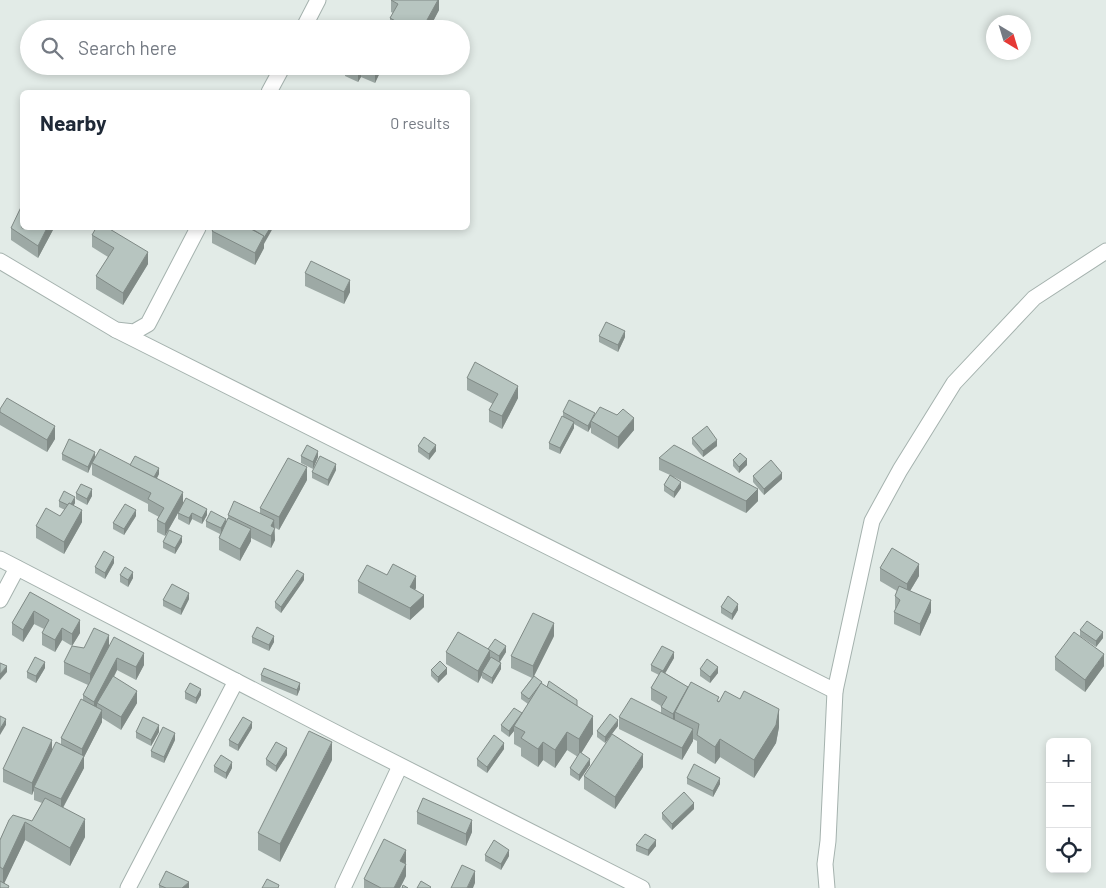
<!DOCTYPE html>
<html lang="en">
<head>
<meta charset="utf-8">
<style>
  :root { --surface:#fff; --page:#f2f2f3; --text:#1f2937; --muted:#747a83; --line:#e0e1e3 }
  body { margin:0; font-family:Barlow,sans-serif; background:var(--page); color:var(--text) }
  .controls { position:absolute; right:15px; bottom:15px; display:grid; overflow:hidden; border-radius:8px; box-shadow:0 2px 8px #0003 }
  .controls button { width:45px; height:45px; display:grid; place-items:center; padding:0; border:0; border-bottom:1px solid var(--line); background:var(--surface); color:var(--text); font:25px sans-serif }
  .compass { position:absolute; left:986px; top:15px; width:45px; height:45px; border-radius:50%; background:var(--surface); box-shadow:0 2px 8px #0003; rotate:142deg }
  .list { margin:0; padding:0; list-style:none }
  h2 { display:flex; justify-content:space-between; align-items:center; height:65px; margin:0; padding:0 20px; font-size:21px }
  h2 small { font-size:16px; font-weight:400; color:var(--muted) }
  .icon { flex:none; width:28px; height:28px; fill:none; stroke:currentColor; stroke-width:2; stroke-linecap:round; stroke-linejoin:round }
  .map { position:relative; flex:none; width:1106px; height:888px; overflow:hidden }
  .search { position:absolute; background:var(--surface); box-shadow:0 2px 8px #0003; left:20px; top:20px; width:450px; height:55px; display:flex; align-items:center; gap:12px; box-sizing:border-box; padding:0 18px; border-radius:28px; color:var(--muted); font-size:19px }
  .panel { position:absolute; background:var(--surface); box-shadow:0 2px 8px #0003; left:20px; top:90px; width:450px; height:140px; border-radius:8px }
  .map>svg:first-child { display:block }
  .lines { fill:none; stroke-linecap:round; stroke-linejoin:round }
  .minor-casing { stroke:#a5b2ae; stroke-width:17 }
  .minor { stroke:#fff; stroke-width:15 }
  .wall { fill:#9da9a5 }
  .shaded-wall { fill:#808a86 }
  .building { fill:#b7c5c0; stroke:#808a86 }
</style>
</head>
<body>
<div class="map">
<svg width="1106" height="888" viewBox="0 0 1106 888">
  <rect width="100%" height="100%" fill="#e2ebe7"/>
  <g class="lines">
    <g class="minor-casing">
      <g id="minor">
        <path d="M 303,29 L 318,0"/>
        <path d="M 269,92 L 283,66"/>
        <path d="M 0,261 L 116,330 L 134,332 L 148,324 L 198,228"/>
        <path d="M 116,330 L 835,691"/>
        <path d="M 0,559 L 354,742 L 642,888"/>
        <path d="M 0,600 L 17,568"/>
        <path d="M 128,888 L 236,681"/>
        <path d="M 343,888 L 400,766"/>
        <path d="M 827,888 L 825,864 L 828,841 L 835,691 L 872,521 L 900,470 L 954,383 L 1034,298 L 1106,251"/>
      </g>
    </g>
    <use href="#minor" class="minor"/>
  </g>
  <g class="wall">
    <path d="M 391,0 L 439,0 L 439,10 L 429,29 L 390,29 L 390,18 L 393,13 L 391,12 Z"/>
    <path d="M 342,66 L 383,66 L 375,83 L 361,77 L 358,82 L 345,76 L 345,67 Z"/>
    <path d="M 11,228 L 54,228 L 38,258 L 11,240 Z"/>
    <path d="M 212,231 L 264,244 L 264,248 L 255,265 L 212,243 Z"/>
    <path d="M 92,235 L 148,264 L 123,305 L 96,289 L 96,276 L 108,257 L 92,247 Z"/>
    <path d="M 305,273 L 350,292 L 344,304 L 305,286 Z"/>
    <path d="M 599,336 L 625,337 L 618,352 L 599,342 Z"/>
    <path d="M 467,378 L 518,398 L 502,429 L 489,422 L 489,410 L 493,404 L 467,390 Z"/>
    <path d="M 0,409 L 55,439 L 47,452 L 0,425 Z"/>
    <path d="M 563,412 L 595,415 L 634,430 L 618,449 L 591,433 L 591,427 L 588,432 L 574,424 L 574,428 L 560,454 L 549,449 L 549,443 L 563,416 Z"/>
    <path d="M 692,438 L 717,446 L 703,457 L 692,444 Z"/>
    <path d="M 418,446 L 436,451 L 429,460 L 418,452 Z"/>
    <path d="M 62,454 L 95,458 L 130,465 L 159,474 L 157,478 L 183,504 L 165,536 L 157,532 L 157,520 L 159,517 L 148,511 L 148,504 L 92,475 L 92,464 L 88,473 L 62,460 Z"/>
    <path d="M 301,456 L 318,457 L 313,469 L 301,463 Z"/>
    <path d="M 659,458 L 758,501 L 746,513 L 674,477 L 681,488 L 674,498 L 664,491 L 664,485 L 670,475 L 659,470 Z"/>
    <path d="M 733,460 L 747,465 L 739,473 L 733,466 Z"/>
    <path d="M 336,470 L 328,486 L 312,478 L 312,472 Z"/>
    <path d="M 753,476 L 782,479 L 764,495 L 753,482 Z"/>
    <path d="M 307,480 L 279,530 L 274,527 L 275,540 L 271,548 L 251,538 L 251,541 L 240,561 L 219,550 L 219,538 L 220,534 L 206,527 L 206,521 L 226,522 L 228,519 L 228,515 L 260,513 L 260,508 Z"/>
    <path d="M 76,493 L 92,496 L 87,505 L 76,499 Z"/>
    <path d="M 59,501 L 75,503 L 73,505 L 82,522 L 64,554 L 36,538 L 36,526 L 60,516 L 65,510 L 59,507 Z"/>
    <path d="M 207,509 L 207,515 L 202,524 L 192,519 L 189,525 L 178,519 L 178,513 Z"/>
    <path d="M 136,516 L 124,535 L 113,529 L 113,523 Z"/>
    <path d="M 163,542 L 182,542 L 175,554 L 163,548 Z"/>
    <path d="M 114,563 L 105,579 L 95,573 L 95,567 Z"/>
    <path d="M 880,568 L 919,576 L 910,591 L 931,612 L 920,636 L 894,624 L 894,612 L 896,609 L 895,608 L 895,596 L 897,591 L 880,581 Z"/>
    <path d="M 120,575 L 133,578 L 128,587 L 120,582 Z"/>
    <path d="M 387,575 L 416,588 L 415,590 L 424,607 L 410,620 L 358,593 L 358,581 Z"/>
    <path d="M 304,580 L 281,613 L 275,608 L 275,602 Z"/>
    <path d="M 30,592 L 80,633 L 72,646 L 62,640 L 55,652 L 42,645 L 42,633 L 44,629 L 34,624 L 23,642 L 12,635 L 12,623 Z"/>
    <path d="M 189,599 L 181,615 L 163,606 L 163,600 Z"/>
    <path d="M 721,607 L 738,610 L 732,620 L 721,613 Z"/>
    <path d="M 1080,630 L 1103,638 L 1096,647 L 1080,636 Z"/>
    <path d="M 554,636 L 534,676 L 542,684 L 577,706 L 593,734 L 581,753 L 590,765 L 579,781 L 570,775 L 570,768 L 578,757 L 567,750 L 555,768 L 543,760 L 538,767 L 521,756 L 521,748 L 514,744 L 514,731 L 509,737 L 501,731 L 501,725 L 522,713 L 528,704 L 521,699 L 521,693 L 532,678 L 511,668 L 511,656 Z"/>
    <path d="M 252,637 L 274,642 L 269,651 L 252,643 Z"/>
    <path d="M 109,646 L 144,665 L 136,680 L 117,670 L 114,677 L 137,703 L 121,730 L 102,718 L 102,722 L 84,757 L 84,768 L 63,808 L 85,837 L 70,866 L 25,840 L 4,883 L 9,888 L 0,888 L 0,840 L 9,820 L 32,821 L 42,803 L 34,800 L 34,790 L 32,795 L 3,782 L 3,769 L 52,751 L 61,744 L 61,738 L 83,700 L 83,695 L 88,685 L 64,674 L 64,662 L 84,648 Z"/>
    <path d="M 488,649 L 506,652 L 500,662 L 501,669 L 492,684 L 482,678 L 482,675 L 478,683 L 446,664 L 446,652 Z"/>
    <path d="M 1055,657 L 1104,666 L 1085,692 L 1055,670 Z"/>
    <path d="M 674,658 L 665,673 L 688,687 L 719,701 L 779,727 L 776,743 L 754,778 L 720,757 L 715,764 L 697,753 L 697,741 L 693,739 L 693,741 L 682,760 L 619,729 L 619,717 L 661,713 L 661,706 L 651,700 L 651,688 L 659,675 L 651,671 L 651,665 Z"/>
    <path d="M 45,668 L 36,683 L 27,678 L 27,672 Z"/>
    <path d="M 700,669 L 718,673 L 710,683 L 700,676 Z"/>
    <path d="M 431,670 L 447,674 L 438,683 L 431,676 Z"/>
    <path d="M 261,675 L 300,689 L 297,696 L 261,681 Z"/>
    <path d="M 185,692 L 201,695 L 196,704 L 185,699 Z"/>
    <path d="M 618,726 L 605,743 L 597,737 L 597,731 Z"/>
    <path d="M 252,728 L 238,751 L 229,746 L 229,740 Z"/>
    <path d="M 136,732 L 159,732 L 151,746 L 136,738 Z"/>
    <path d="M 175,740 L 164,763 L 151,757 L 151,751 Z"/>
    <path d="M 504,749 L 487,773 L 477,766 L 477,759 Z"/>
    <path d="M 287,755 L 276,772 L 266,765 L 266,759 Z"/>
    <path d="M 332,760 L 280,862 L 258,850 L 258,833 Z"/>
    <path d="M 214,766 L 232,768 L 226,779 L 214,772 Z"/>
    <path d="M 643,767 L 615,809 L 584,789 L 584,776 Z"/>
    <path d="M 687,778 L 720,784 L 713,797 L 687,784 Z"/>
    <path d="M 694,809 L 672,830 L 662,819 L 662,813 Z"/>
    <path d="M 417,812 L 472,832 L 466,846 L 417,824 Z"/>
    <path d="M 636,845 L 656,846 L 648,856 L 636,851 Z"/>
    <path d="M 485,855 L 509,856 L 501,870 L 485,861 Z"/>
    <path d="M 406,862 L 406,876 L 400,888 L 364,888 L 364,879 Z"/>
    <path d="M 159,885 L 189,888 L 159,888 Z"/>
  </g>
  <g class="shaded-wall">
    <path d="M 438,0 L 439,0 L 439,10 L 429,29 L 422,29 Z"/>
    <path d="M 360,66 L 361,66 L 361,77 L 358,82 L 358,70 Z"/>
    <path d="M 377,66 L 383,66 L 375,83 L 375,71 Z"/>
    <path d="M 47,228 L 54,228 L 38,258 L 38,246 Z"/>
    <path d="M 270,228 L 273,228 L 264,244 L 264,248 L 255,265 L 255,253 L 264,236 Z"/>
    <path d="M 148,252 L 148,264 L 123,305 L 123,293 Z"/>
    <path d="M 350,280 L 350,292 L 344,304 L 344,292 Z"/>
    <path d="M 625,331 L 625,337 L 618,352 L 618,345 Z"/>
    <path d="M 518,386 L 518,398 L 502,429 L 502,416 Z"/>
    <path d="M 595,413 L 591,421 L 591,427 L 588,432 L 588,426 Z"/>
    <path d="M 634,418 L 634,430 L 618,449 L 618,437 Z"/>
    <path d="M 574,422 L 574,428 L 560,454 L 560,448 Z"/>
    <path d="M 55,426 L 55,439 L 47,452 L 47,440 Z"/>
    <path d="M 717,440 L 717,446 L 703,457 L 703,451 Z"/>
    <path d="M 436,445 L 436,451 L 429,460 L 429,454 Z"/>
    <path d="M 318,451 L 318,457 L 313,469 L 313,462 Z"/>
    <path d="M 95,452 L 95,458 L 92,463 L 88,473 L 88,467 Z"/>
    <path d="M 747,459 L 747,465 L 739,473 L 739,467 Z"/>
    <path d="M 336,464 L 336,470 L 328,486 L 328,480 Z"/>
    <path d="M 307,467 L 307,480 L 279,530 L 279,517 Z"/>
    <path d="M 159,468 L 159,474 L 152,487 L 152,481 Z"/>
    <path d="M 782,473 L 782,479 L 764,495 L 764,489 Z"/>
    <path d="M 681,482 L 681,488 L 674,498 L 674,492 Z"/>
    <path d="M 92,489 L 92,496 L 87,505 L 87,499 Z"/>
    <path d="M 758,489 L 758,501 L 746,513 L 746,501 Z"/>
    <path d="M 183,492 L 183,504 L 165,536 L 165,524 Z"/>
    <path d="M 75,497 L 75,503 L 70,513 L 70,506 Z"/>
    <path d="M 207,509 L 207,515 L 202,524 L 202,518 Z"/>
    <path d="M 82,510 L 82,522 L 64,554 L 64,542 Z"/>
    <path d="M 136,510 L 136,516 L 124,535 L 124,529 Z"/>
    <path d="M 192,513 L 192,519 L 189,525 L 189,518 Z"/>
    <path d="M 226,519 L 226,525 L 221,534 L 221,528 Z"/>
    <path d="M 274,520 L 275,540 L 271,548 L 271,526 Z"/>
    <path d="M 251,529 L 251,541 L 240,561 L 240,549 Z"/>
    <path d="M 182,536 L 182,542 L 175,554 L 175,548 Z"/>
    <path d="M 114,557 L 114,563 L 105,579 L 105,573 Z"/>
    <path d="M 919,564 L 919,576 L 907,596 L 907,584 Z"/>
    <path d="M 133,572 L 133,578 L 128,587 L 128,580 Z"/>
    <path d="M 304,574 L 304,580 L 281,613 L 281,607 Z"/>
    <path d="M 416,576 L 416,588 L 410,599 L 410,587 Z"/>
    <path d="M 189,593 L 189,599 L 181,615 L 181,609 Z"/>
    <path d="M 424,595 L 424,607 L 410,620 L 410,608 Z"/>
    <path d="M 931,600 L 931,612 L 920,636 L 920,624 Z"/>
    <path d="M 738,604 L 738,610 L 732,620 L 732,614 Z"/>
    <path d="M 34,611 L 34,624 L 23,642 L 23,630 Z"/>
    <path d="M 80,620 L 80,633 L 72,646 L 72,634 Z"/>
    <path d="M 554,623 L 554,636 L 533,678 L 533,666 Z"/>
    <path d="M 62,628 L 62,640 L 55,652 L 55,640 Z"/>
    <path d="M 1103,632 L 1103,638 L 1096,647 L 1096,641 Z"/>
    <path d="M 109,635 L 109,647 L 90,686 L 90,674 Z"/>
    <path d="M 274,636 L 274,642 L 269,651 L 269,645 Z"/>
    <path d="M 506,646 L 506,652 L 499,663 L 499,656 Z"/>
    <path d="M 490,650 L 490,662 L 482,672 L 482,675 L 478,683 L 478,671 Z"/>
    <path d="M 674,652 L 674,658 L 663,677 L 663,671 Z"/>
    <path d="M 144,653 L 144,665 L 136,680 L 136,667 Z"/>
    <path d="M 1104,654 L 1104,666 L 1085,692 L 1085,680 Z"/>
    <path d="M 117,658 L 117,670 L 99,704 L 97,703 L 97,708 L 94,714 L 94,702 Z"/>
    <path d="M 45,662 L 45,668 L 36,683 L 36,676 Z"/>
    <path d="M 501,663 L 501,669 L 492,684 L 492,678 Z"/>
    <path d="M 7,666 L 7,672 L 0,680 L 0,674 Z"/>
    <path d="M 718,667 L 718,673 L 710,683 L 710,677 Z"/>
    <path d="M 447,668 L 447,674 L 438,683 L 438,677 Z"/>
    <path d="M 300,683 L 300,689 L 297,696 L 297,690 Z"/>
    <path d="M 689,687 L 675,712 L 675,723 L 673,726 L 673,714 Z"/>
    <path d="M 201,689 L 201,695 L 196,704 L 196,698 Z"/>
    <path d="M 137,691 L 137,703 L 121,730 L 121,717 Z"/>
    <path d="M 779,709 L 779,727 L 776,743 L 754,778 L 754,760 Z"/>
    <path d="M 102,710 L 102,722 L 84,757 L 84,768 L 61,811 L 61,799 L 82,760 L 82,749 Z"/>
    <path d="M 522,713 L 514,726 L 514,731 L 509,737 L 509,731 Z"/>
    <path d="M 593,716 L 593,734 L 579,757 L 579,739 Z"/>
    <path d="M 6,719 L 6,725 L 0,735 L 0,729 Z"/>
    <path d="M 618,720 L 618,726 L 605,743 L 605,737 Z"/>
    <path d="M 252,722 L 252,728 L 238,751 L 238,745 Z"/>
    <path d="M 159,725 L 159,732 L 151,746 L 151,740 Z"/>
    <path d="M 693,729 L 693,741 L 682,760 L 682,748 Z"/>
    <path d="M 567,732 L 567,750 L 555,768 L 555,750 Z"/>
    <path d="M 175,733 L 175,740 L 164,763 L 164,757 Z"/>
    <path d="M 720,739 L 720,757 L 715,764 L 715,747 Z"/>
    <path d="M 52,740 L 52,753 L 34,787 L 34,790 L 32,795 L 32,783 Z"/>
    <path d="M 332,742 L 332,760 L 280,862 L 280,844 Z"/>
    <path d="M 543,742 L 543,760 L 538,767 L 538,749 Z"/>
    <path d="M 504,743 L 504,749 L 487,773 L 487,767 Z"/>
    <path d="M 287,748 L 287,755 L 276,772 L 276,766 Z"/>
    <path d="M 643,754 L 643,767 L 615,809 L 615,797 Z"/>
    <path d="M 590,759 L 590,765 L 579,781 L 579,775 Z"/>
    <path d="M 232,762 L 232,768 L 226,779 L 226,773 Z"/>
    <path d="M 720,778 L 720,784 L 713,797 L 713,791 Z"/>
    <path d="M 694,803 L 694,809 L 672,830 L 672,824 Z"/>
    <path d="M 85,819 L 85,837 L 70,866 L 70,848 Z"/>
    <path d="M 472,820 L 472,832 L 466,846 L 466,834 Z"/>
    <path d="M 25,822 L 25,840 L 3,886 L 3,869 Z"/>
    <path d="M 656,840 L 656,846 L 648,856 L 648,850 Z"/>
    <path d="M 406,850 L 406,862 L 400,873 L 400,861 Z"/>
    <path d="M 509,850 L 509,856 L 501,870 L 501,864 Z"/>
    <path d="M 406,864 L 406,876 L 400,888 L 394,888 Z"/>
    <path d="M 475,871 L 475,883 L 473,888 L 467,888 Z"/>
    <path d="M 189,882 L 189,888 L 182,888 Z"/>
  </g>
  <g class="building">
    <path d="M 391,0 L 438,0 L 422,29 L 410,29 L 390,18 L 398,4 Z"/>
    <path d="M 350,66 L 360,66 L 358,70 Z"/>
    <path d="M 364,66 L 377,66 L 375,71 Z"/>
    <path d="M 22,205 L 22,228 L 47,228 L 38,246 L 11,228 Z"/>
    <path d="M 96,228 L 108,228 L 148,252 L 123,293 L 96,276 L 114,248 L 92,235 Z"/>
    <path d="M 214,228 L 249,228 L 264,236 L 255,253 L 212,231 Z"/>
    <path d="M 253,228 L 270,228 L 264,238 L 264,236 L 252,229 Z"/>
    <path d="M 311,261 L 350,280 L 344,292 L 305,273 Z"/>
    <path d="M 606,322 L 625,331 L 618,345 L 599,336 Z"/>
    <path d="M 475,362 L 518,386 L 502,416 L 489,410 L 498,394 L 467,378 Z"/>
    <path d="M 7,398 L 55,426 L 47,440 L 0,412 L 0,409 Z"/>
    <path d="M 569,400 L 595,413 L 588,426 L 563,412 Z"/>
    <path d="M 600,407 L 617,415 L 623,409 L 634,418 L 618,437 L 591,421 Z"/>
    <path d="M 562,416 L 574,422 L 560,448 L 549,443 Z"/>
    <path d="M 707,426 L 717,440 L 703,451 L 692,438 Z"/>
    <path d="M 424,437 L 436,445 L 429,454 L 418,446 Z"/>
    <path d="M 69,439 L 95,452 L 88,467 L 62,454 Z"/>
    <path d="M 307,445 L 318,451 L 313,462 L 301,456 Z"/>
    <path d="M 674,445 L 758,489 L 746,501 L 659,458 Z"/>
    <path d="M 100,449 L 183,492 L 165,524 L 157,520 L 164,508 L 148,499 L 151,493 L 92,463 Z"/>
    <path d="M 740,453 L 747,459 L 739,467 L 733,460 Z"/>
    <path d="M 135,456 L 159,468 L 154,477 L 130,465 Z"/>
    <path d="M 320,456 L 336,464 L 328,480 L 312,472 Z"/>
    <path d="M 288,458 L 307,467 L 279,517 L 260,508 Z"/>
    <path d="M 771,460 L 782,473 L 764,489 L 753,476 Z"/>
    <path d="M 670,475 L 681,482 L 674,492 L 664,485 Z"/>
    <path d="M 81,484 L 92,489 L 87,499 L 76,493 Z"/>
    <path d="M 64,491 L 75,497 L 71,504 L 69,503 L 68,505 L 59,501 Z"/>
    <path d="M 186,498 L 207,509 L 202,518 L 192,513 L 189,518 L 178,513 Z"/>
    <path d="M 234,501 L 274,520 L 271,526 L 275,528 L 271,536 L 228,515 Z"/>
    <path d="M 69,503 L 82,510 L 64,542 L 36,526 L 46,508 L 60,516 Z"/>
    <path d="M 125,504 L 136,510 L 124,529 L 113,523 Z"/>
    <path d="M 211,511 L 226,519 L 221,528 L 206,521 Z"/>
    <path d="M 228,518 L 251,529 L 240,549 L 219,538 Z"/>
    <path d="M 169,530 L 182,536 L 175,548 L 163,542 Z"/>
    <path d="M 892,548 L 919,564 L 907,584 L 880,568 Z"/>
    <path d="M 104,551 L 114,557 L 105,573 L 95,567 Z"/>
    <path d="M 393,564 L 416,576 L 410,587 L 424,595 L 410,608 L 358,581 L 367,565 L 387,575 Z"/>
    <path d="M 125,567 L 133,572 L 128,580 L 120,575 Z"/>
    <path d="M 297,570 L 304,574 L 281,607 L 275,602 Z"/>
    <path d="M 172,584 L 189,593 L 181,609 L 163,600 Z"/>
    <path d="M 899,586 L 931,600 L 920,624 L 894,612 L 900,600 L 895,596 Z"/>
    <path d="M 30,592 L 80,620 L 72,634 L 62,628 L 55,640 L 42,633 L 49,620 L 34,611 L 23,630 L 12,623 Z"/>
    <path d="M 728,596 L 738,604 L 732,614 L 721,607 Z"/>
    <path d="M 533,613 L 554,623 L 533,666 L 511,656 Z"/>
    <path d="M 1087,621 L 1103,632 L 1096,641 L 1080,630 Z"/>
    <path d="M 257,627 L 274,636 L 269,645 L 252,637 Z"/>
    <path d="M 94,628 L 109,635 L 90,674 L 64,662 L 72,646 L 84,648 Z"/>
    <path d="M 458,632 L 490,650 L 478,671 L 446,652 Z"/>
    <path d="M 1074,632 L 1104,654 L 1085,680 L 1055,657 Z"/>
    <path d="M 114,637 L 144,653 L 136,667 L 117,658 L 94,702 L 83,695 Z"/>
    <path d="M 495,639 L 506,646 L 499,656 L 488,649 Z"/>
    <path d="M 662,646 L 674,652 L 663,671 L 651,665 Z"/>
    <path d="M 35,657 L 45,662 L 36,676 L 27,672 Z"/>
    <path d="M 491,657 L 501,663 L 492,678 L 482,672 Z"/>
    <path d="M 707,659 L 718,667 L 710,677 L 700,669 Z"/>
    <path d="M 440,661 L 447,668 L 438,677 L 431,670 Z"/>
    <path d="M 0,663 L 7,666 L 0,674 Z"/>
    <path d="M 264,668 L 300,683 L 297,690 L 261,675 Z"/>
    <path d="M 661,671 L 688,687 L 673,714 L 661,707 L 667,697 L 651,688 Z"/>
    <path d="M 113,676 L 137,691 L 121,717 L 97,703 Z"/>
    <path d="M 534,676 L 542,682 L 529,699 L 521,693 Z"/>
    <path d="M 549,681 L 577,700 L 577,706 L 547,687 Z"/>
    <path d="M 691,682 L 719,697 L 717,701 L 719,702 L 725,691 L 740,699 L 744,691 L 779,709 L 776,725 L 754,760 L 720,739 L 715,747 L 697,735 L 699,724 L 675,712 Z"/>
    <path d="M 190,683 L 201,689 L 196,698 L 185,692 Z"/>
    <path d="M 541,683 L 593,716 L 579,739 L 567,732 L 555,750 L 543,742 L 538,749 L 521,738 L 525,732 L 514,726 Z"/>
    <path d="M 631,698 L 693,729 L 682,748 L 619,717 Z"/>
    <path d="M 81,699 L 102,710 L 82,749 L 61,738 Z"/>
    <path d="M 514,708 L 522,713 L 509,731 L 501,725 Z"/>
    <path d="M 610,714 L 618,720 L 605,737 L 597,731 Z"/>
    <path d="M 0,716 L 6,719 L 0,729 Z"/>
    <path d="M 143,717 L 159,725 L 151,740 L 136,732 Z"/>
    <path d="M 243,717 L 252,722 L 238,745 L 229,740 Z"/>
    <path d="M 23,727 L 52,740 L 32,783 L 3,769 Z"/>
    <path d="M 163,727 L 175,733 L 164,757 L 151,751 Z"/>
    <path d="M 309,731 L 332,742 L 280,844 L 258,833 Z"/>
    <path d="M 612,734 L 643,754 L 615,797 L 584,776 Z"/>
    <path d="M 494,735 L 504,743 L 487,767 L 477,759 Z"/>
    <path d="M 56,742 L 84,756 L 61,799 L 34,787 Z"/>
    <path d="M 276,742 L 287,748 L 276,766 L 266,759 Z"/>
    <path d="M 580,752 L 590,759 L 579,775 L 570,768 Z"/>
    <path d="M 221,755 L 232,762 L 226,773 L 214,766 Z"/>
    <path d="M 694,764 L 720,778 L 713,791 L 687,778 Z"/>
    <path d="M 684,792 L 694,803 L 672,824 L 662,813 Z"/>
    <path d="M 45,798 L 85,819 L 70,848 L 25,822 L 3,869 L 0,867 L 0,840 L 9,820 L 13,815 L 32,821 Z"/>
    <path d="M 423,798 L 472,820 L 466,834 L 417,812 Z"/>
    <path d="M 645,834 L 656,840 L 648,850 L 636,845 Z"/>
    <path d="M 384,839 L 406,850 L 400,861 L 406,864 L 394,888 L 381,888 L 364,879 Z"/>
    <path d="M 494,840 L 509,850 L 501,864 L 485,855 Z"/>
    <path d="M 462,865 L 475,871 L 467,888 L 451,888 Z"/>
    <path d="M 166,871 L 189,882 L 182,888 L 166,888 L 159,885 Z"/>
    <path d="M 267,879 L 279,885 L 278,888 L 262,888 Z"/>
    <path d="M 0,881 L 9,886 L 8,888 L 0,888 Z"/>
    <path d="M 421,881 L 431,887 L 430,888 L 417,888 Z"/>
    <path d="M 403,885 L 408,888 L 402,888 Z"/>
  </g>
</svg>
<div class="controls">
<button>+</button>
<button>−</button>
<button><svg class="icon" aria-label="locate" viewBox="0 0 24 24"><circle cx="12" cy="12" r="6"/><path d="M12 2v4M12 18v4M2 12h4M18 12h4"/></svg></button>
</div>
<svg class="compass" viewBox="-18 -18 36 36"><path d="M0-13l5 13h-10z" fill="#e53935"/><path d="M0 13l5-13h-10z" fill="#747a83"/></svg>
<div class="search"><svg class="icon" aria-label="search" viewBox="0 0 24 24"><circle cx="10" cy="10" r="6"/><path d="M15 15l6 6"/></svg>Search here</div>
<section class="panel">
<h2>Nearby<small>0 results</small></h2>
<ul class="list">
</ul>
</section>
</div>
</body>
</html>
